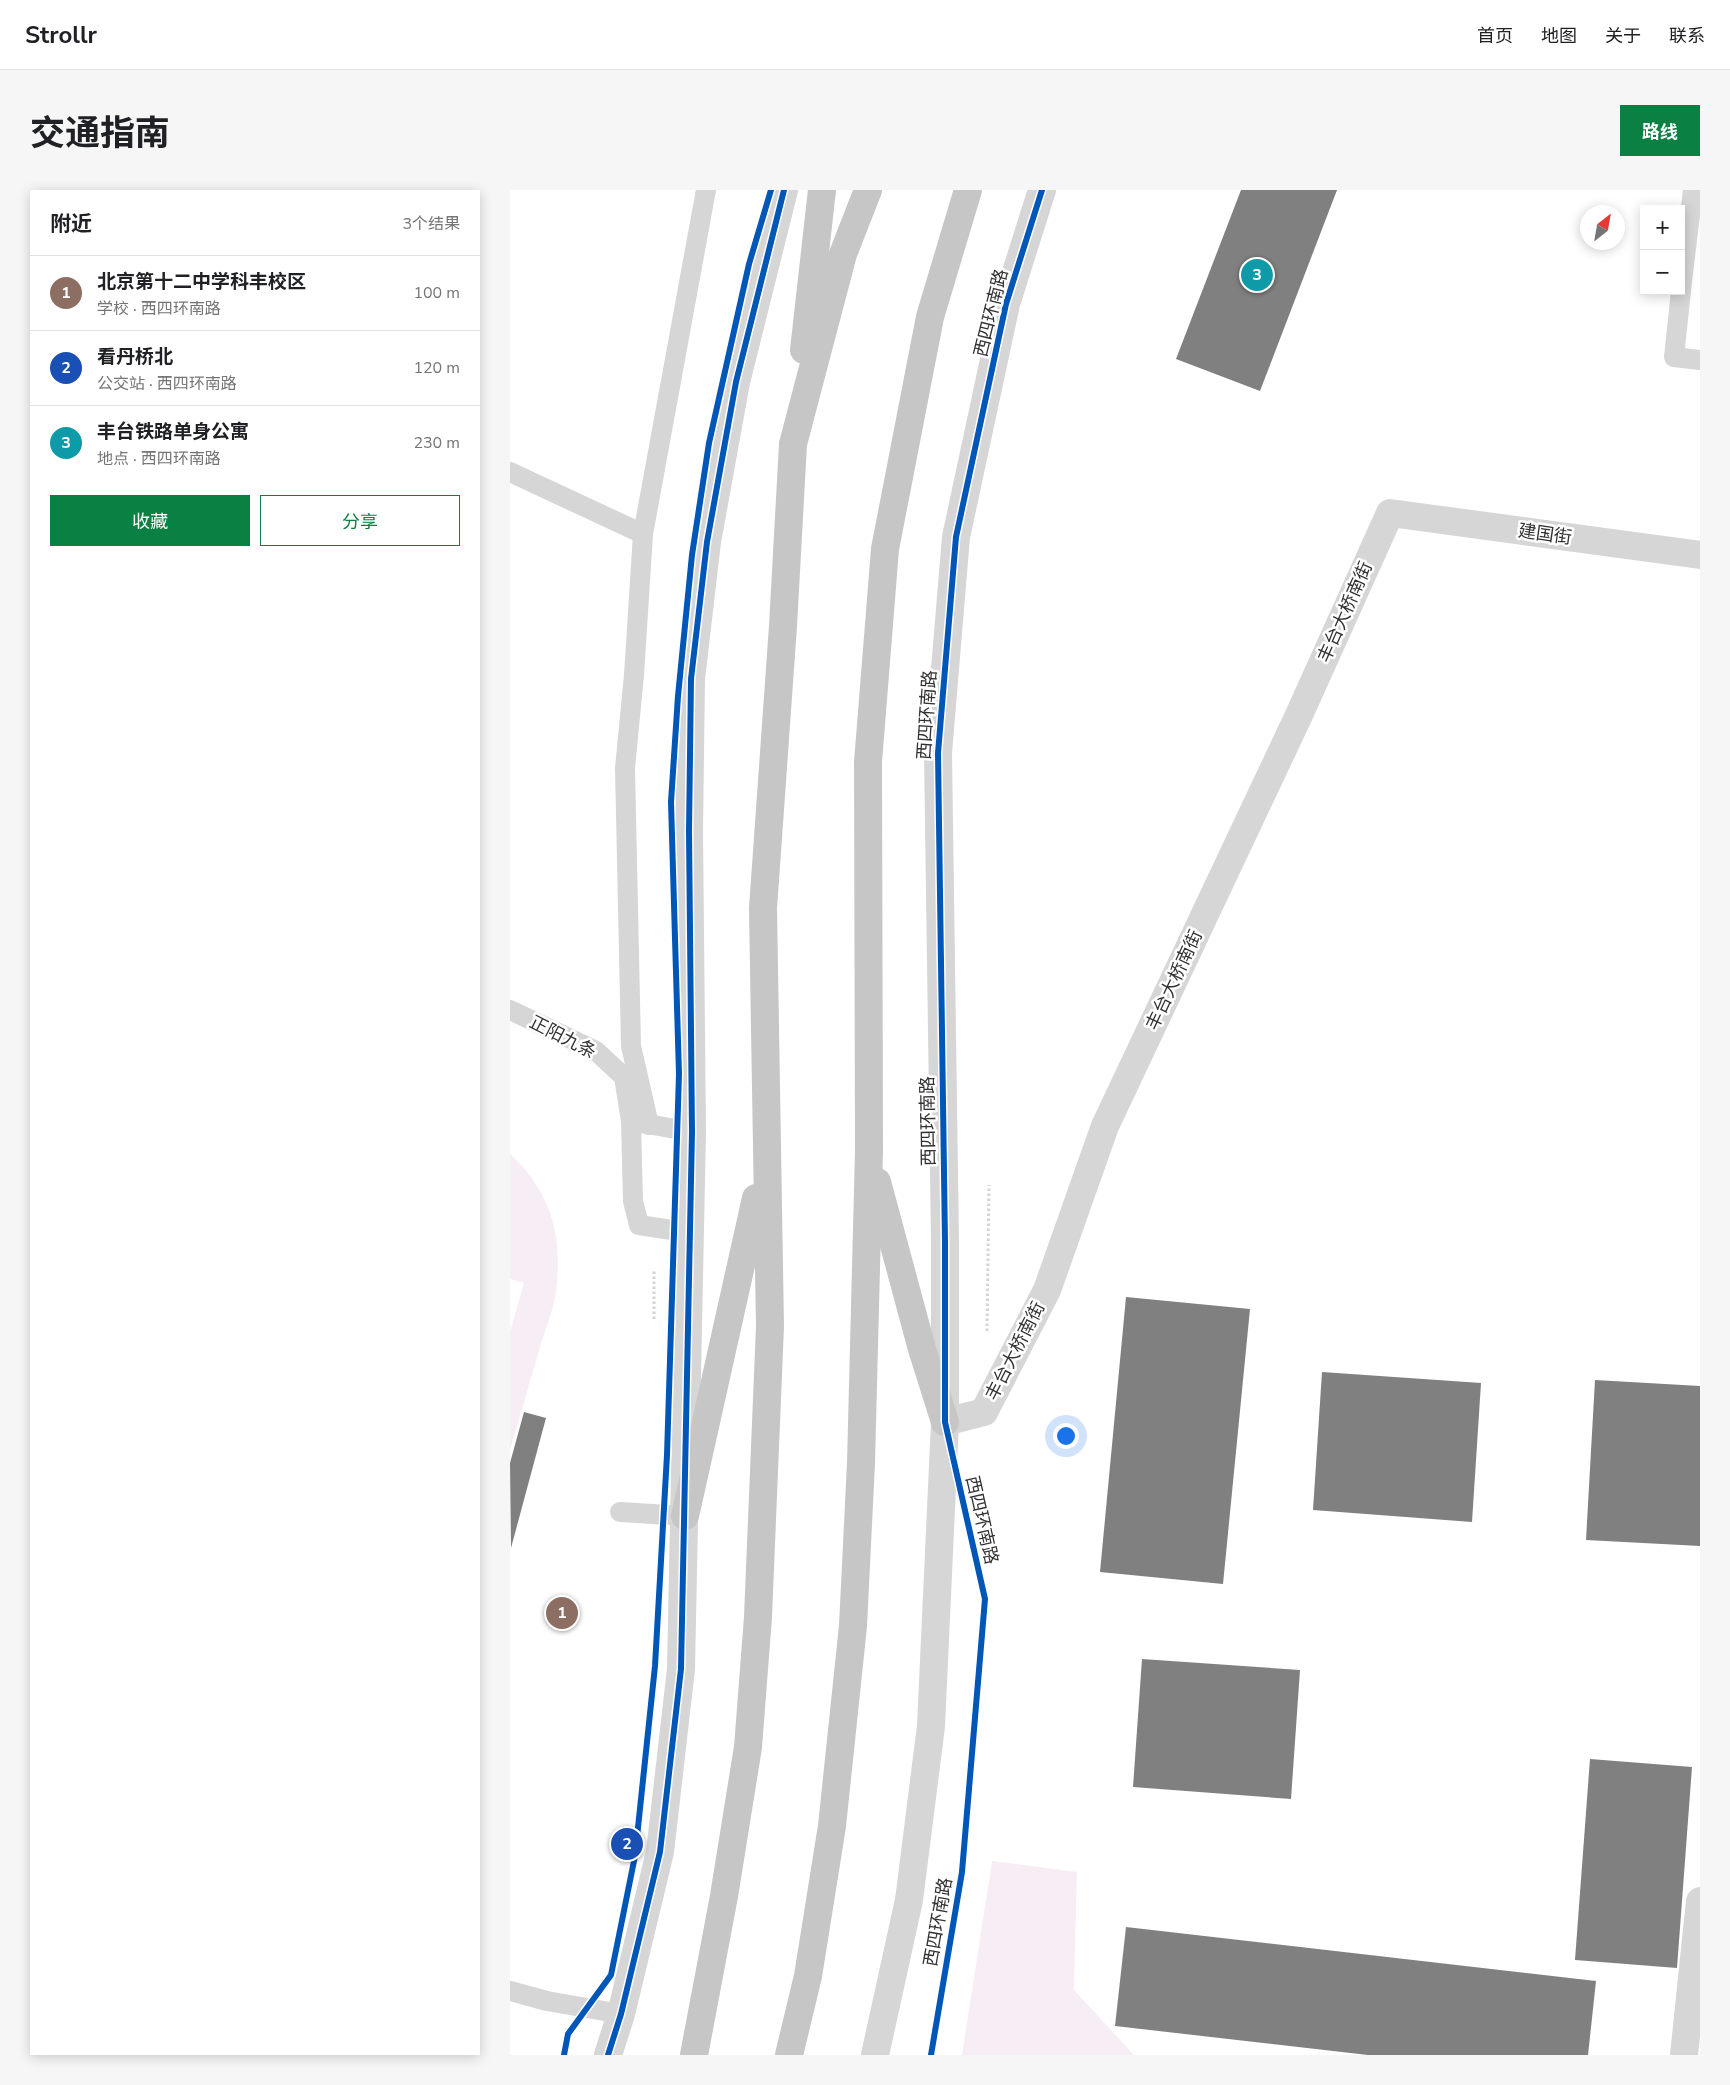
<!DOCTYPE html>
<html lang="zh">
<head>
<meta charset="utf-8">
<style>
  :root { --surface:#fff; --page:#f6f6f6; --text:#202124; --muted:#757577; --line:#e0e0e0; --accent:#0b8043 }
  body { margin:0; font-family:"Nunito Sans","Noto Sans SC",sans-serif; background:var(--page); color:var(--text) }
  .controls { position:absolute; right:15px; top:15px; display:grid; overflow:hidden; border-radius:0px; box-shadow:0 2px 12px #0003 }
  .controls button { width:45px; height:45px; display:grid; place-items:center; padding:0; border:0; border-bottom:1px solid var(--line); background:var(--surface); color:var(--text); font:25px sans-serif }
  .compass { position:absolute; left:1070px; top:15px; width:45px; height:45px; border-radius:50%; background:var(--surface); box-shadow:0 2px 12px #0003; rotate:31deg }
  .you { position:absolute; left:555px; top:1245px; width:18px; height:18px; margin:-12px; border:4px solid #fff; border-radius:50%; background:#1a73e8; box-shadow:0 0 0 8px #1a73e833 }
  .badge { display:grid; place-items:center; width:32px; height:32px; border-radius:50%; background:var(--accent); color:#fff; font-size:16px; font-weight:700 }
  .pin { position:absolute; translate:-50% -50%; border:2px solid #fff; box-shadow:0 1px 5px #0006 }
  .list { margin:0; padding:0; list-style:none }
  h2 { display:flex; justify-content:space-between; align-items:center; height:65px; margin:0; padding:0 20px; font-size:21px }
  h2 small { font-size:16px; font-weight:400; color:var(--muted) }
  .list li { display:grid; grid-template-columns:32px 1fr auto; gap:15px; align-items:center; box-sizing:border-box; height:75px; padding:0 20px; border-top:1px solid var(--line) }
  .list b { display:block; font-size:19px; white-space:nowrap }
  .list p { margin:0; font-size:16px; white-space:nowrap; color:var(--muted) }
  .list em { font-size:16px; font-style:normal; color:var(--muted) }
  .actions { display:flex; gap:10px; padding:15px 20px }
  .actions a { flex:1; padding:11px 0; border:1px solid var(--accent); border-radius:0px; text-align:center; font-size:18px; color:var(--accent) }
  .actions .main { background:var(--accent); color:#fff }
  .map { position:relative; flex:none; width:1190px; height:1865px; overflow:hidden; border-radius:0px }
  header { display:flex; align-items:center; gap:30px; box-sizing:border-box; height:70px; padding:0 25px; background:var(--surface); border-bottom:1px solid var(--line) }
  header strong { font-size:24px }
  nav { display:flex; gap:28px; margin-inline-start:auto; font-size:18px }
  .intro { display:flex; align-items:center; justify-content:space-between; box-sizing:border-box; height:120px; padding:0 30px }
  h1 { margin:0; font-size:35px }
  .button { padding:12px 22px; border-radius:0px; background:var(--accent); color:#fff; font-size:18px; font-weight:700 }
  main { display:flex; gap:30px; padding:0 30px }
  aside { flex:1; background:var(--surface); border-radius:0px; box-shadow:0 2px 12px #0003 }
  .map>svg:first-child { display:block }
  .green { fill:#f6eef4 }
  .building { fill:#808080 }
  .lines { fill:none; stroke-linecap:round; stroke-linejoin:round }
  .path { stroke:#d4d4d4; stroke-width:3; stroke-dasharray:2.5 2.5; stroke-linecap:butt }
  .service { stroke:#d6d6d6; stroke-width:20 }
  .minor { stroke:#d6d6d6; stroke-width:28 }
  .tertiary { stroke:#d6d6d6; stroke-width:28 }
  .trunk { stroke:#c6c6c6; stroke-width:28 }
  .cycleway-casing { stroke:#fff; stroke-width:9 }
  .cycleway { stroke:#0057b8; stroke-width:6 }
  .labels { text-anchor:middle; stroke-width:5; stroke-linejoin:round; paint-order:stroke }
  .street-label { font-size:18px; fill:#323232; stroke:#fff }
</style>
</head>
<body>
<header>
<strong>Strollr</strong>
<nav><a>首页</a><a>地图</a><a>关于</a><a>联系</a></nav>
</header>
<div class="intro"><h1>交通指南</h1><a class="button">路线</a></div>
<main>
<aside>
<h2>附近<small>3个结果</small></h2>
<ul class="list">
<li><span class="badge" style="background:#8d6e63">1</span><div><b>北京第十二中学科丰校区</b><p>学校 · 西四环南路</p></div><em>100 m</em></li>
<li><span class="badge" style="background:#1a4fb4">2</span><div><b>看丹桥北</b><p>公交站 · 西四环南路</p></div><em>120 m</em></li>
<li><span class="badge" style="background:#0f9aa8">3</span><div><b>丰台铁路单身公寓</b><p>地点 · 西四环南路</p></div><em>230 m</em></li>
</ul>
<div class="actions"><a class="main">收藏</a><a>分享</a></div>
</aside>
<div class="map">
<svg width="1190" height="1865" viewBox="0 0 1190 1865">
  <rect width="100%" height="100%" fill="#fff"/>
  <g class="green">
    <path d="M 0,964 C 42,1003 53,1047 46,1102 C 43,1122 34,1142 29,1161 C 19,1194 10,1227 0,1260 L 0,1142 L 14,1093 L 0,1089 Z"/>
    <path d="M 482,1671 L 567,1682 L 564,1800 L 624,1865 L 452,1865 Z"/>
  </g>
  <g class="building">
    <path d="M 731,0 L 827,0 L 750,201 L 666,169 Z"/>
    <path d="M 616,1107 L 740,1119 L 713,1394 L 590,1382 Z"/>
    <path d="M 812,1182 L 971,1193 L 962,1332 L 803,1320 Z"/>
    <path d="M 1085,1190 L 1190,1196 L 1190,1356 L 1076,1350 Z"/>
    <path d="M 14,1222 L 36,1228 L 1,1358 L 0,1273 Z"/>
    <path d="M 632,1469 L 790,1480 L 781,1609 L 623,1597 Z"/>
    <path d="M 1080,1569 L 1182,1577 L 1167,1778 L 1065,1770 Z"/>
    <path d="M 616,1737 L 1086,1791 L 1078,1865 L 858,1865 L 605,1836 Z"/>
  </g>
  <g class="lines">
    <g class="path">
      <path d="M 144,1129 L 144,1079"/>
      <path d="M 477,1141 L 479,995"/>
    </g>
    <g class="service">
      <path d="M 1171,100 L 1183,0"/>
      <path d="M 1171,101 L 1164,167 L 1190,170"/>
      <path d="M 0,282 L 133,344"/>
      <path d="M 0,820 L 86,861 L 114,887 L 121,931 L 182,942"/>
      <path d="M 121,931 L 123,1011 L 129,1035 L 181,1043"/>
      <path d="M 139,935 L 121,856 L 115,578 L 124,485 L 133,344 L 196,0"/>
      <path d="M 110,1322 L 175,1326"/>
      <path d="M 0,1801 L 37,1811 L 111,1824"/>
    </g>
    <g class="minor">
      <path d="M 435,1232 L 474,1222 L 537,1100 L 595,936 L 789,525 L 880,323 L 1190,365"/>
      <path d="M 1174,1865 L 1190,1711"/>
    </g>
    <g class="tertiary">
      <path d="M 98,1865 L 111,1824 L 150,1662 L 171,1479 L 182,942 L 179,641 L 181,489 L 197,352 L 226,192 L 274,0"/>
      <path d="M 365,1865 L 399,1710 L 421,1536 L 435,1232 L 435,1052 L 428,563 L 446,347 L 496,114 L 532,0"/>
    </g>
    <g class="trunk">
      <path d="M 294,160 L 312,0"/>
      <path d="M 367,992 L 412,1159 L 435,1232"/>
      <path d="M 175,1326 L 246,1008"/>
      <path d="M 184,1865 L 214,1706 L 238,1557 L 248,1427 L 260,1136 L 253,718 L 273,436 L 283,254 L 333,64 L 358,0"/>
      <path d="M 279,1865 L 298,1786 L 322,1636 L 343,1436 L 351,1273 L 359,961 L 358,572 L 375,359 L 420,127 L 458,0"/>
    </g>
    <g class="cycleway-casing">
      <g id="cycleway">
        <path d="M 54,1865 L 58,1844 L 101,1785 L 125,1666 L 145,1476 L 157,1265 L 169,884 L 161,612 L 168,506 L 182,365 L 199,253 L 239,74 L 261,0"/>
        <path d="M 98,1865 L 111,1824 L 150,1662 L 171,1479 L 182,942 L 179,641 L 181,489 L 197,352 L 226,192 L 274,0"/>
        <path d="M 421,1865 L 452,1682 L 475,1409 L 435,1232 L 435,1052 L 428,563 L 446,347 L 496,114 L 532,0"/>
      </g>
    </g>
    <use href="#cycleway" class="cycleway"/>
  </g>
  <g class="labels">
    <g class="street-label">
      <text transform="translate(481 123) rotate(-76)" y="6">西四环南路</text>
      <text transform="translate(1035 344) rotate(8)" y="6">建国街</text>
      <text transform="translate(835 422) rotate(-66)" y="6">丰台大桥南街</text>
      <text transform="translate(417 525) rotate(-86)" y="6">西四环南路</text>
      <text transform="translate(664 790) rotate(-65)" y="6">丰台大桥南街</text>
      <text transform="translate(53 847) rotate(27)" y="6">正阳九条</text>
      <text transform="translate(418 931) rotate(-91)" y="6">西四环南路</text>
      <text transform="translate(505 1161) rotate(-63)" y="6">丰台大桥南街</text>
      <text transform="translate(472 1330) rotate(77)" y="6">西四环南路</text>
      <text transform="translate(428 1732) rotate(-80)" y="6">西四环南路</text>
    </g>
  </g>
</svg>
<div class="controls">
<button>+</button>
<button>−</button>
</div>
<svg class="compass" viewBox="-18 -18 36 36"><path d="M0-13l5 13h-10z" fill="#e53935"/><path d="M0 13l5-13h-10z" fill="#757577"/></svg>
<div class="you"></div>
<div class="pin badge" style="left:52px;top:1423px;background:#8d6e63">1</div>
<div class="pin badge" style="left:117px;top:1654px;background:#1a4fb4">2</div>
<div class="pin badge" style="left:747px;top:85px;background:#0f9aa8">3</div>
</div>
</main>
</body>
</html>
